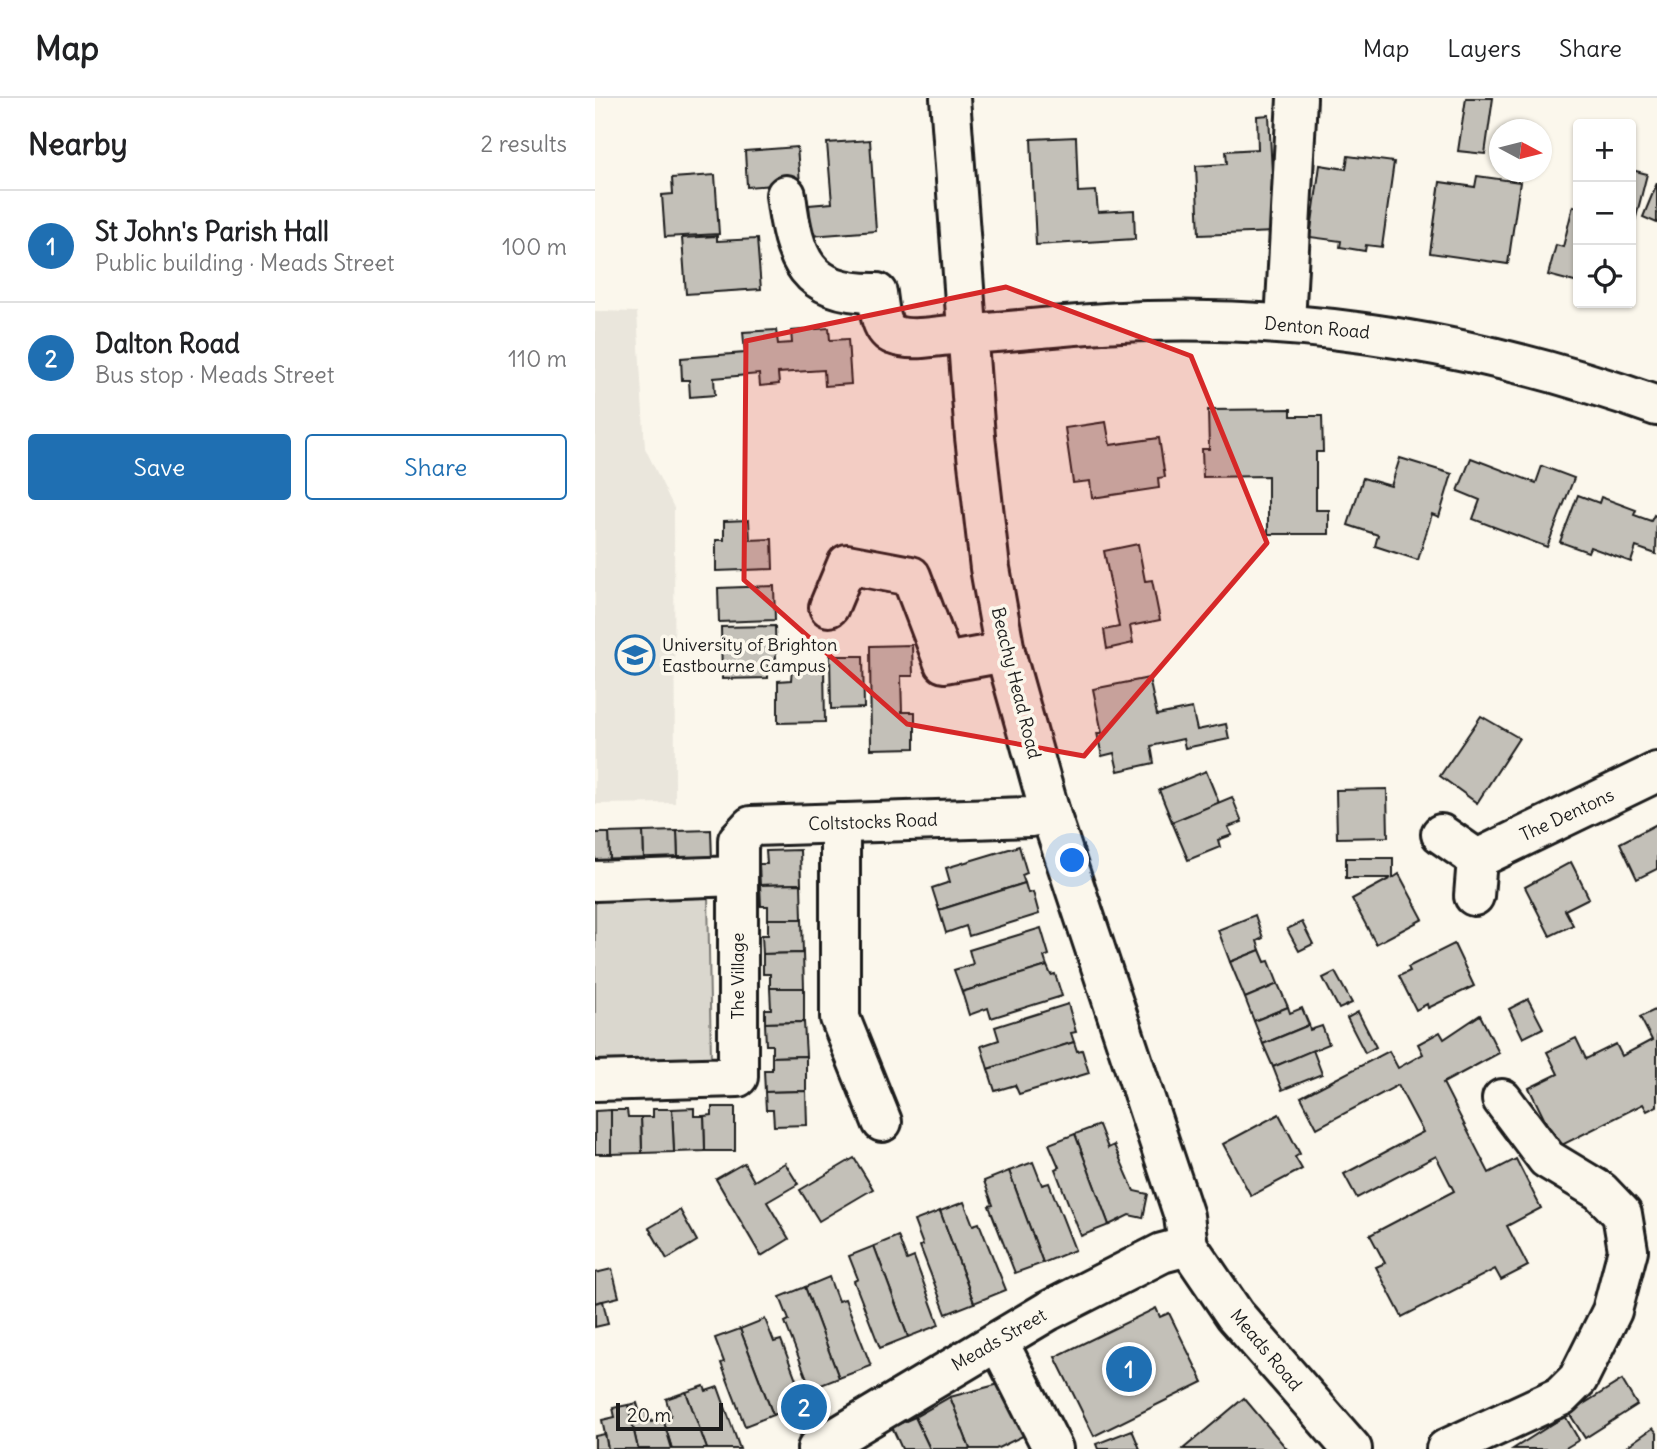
<!DOCTYPE html>
<html lang="en">
<head>
<meta charset="utf-8">
<style>
  :root { --surface:#fff; --page:#f6f6f6; --text:#202124; --muted:#757577; --line:#e0e0e0; --accent:#1f6fb2 }
  body { margin:0; font-family:Delius,sans-serif; background:var(--page); color:var(--text) }
  .controls { position:absolute; right:21px; top:21px; display:grid; overflow:hidden; border-radius:7px; box-shadow:0 2px 5px #0004 }
  .controls button { width:63px; height:63px; display:grid; place-items:center; padding:0; border:0; border-bottom:2px solid var(--line); background:var(--surface); color:var(--text); font:35px sans-serif }
  .compass { position:absolute; left:894px; top:21px; width:63px; height:63px; border-radius:50%; background:var(--surface); box-shadow:0 2px 5px #0004; rotate:97deg }
  .scale { position:absolute; left:21px; bottom:18px; width:107px; box-sizing:border-box; padding-left:7px; border:4px solid #1c1c1c; border-top:0; font-size:19px; line-height:24px; white-space:nowrap; color:#1c1c1c; -webkit-text-stroke:5px #fbf7ec; paint-order:stroke }
  .you { position:absolute; left:478px; top:763px; width:24px; height:24px; margin:-18px; border:5px solid #fff; border-radius:50%; background:#1a73e8; box-shadow:0 0 0 10px #1a73e833 }
  .badge { display:grid; place-items:center; width:46px; height:46px; border-radius:50%; background:var(--accent); color:#fff; font-size:23px; font-weight:700 }
  .pin { position:absolute; translate:-50% -50%; border:4px solid #fff; box-shadow:0 2px 7px #0006 }
  .list { margin:0; padding:0; list-style:none }
  h2 { display:flex; justify-content:space-between; align-items:center; height:91px; margin:0; padding:0 28px; font-size:30px }
  h2 small { font-size:23px; font-weight:400; color:var(--muted) }
  .list li { display:grid; grid-template-columns:46px 1fr auto; gap:21px; align-items:center; box-sizing:border-box; height:112px; padding:0 28px; border-top:2px solid var(--line) }
  .list b { display:block; font-size:26px; white-space:nowrap }
  .list p { margin:0; font-size:23px; white-space:nowrap; color:var(--muted) }
  .list em { font-size:23px; font-style:normal; color:var(--muted) }
  .actions { display:flex; gap:14px; padding:21px 28px }
  .actions a { flex:1; padding:16px 0; border:2px solid var(--accent); border-radius:7px; text-align:center; font-size:24px; color:var(--accent) }
  .actions .main { background:var(--accent); color:#fff }
  .icon { flex:none; width:38px; height:38px; fill:none; stroke:currentColor; stroke-width:2; stroke-linecap:round; stroke-linejoin:round }
  .map { position:relative; flex:none; width:1062px; height:1351px; overflow:hidden }
  header { display:flex; align-items:center; gap:42px; box-sizing:border-box; height:98px; padding:0 35px; background:var(--surface); border-bottom:2px solid var(--line) }
  header strong { font-size:33px }
  nav { display:flex; gap:38px; margin-inline-start:auto; font-size:24px }
  main { display:flex }
  aside { flex:1; background:var(--surface) }
  .map>svg:first-child { display:block }
  .built { fill:#eae6dc }
  .green { fill:#dad7ce; stroke:#7b7a75; stroke-width:2 }
  .building { fill:#c3c0b8; stroke:#1c1c1c; stroke-width:2 }
  .lines { fill:none; stroke-linecap:round; stroke-linejoin:round }
  .minor-casing { stroke:#1c1c1c; stroke-width:44 }
  .minor { stroke:#fbf7ec; stroke-width:38 }
  .marked { fill:#d62828; fill-opacity:0.2; stroke:#d62828; stroke-width:5; stroke-linejoin:round }
  .labels { text-anchor:middle; stroke-width:7; stroke-linejoin:round; paint-order:stroke }
  .street-label { font-size:18px; fill:#1c1c1c; stroke:#fbf7ec }
  .poi-label { font-size:18px; fill:#1c1c1c; stroke:#fbf7ec; text-anchor:start }
</style>
</head>
<body>
<header>
<strong>Map</strong>
<nav><a>Map</a><a>Layers</a><a>Share</a></nav>
</header>
<main>
<aside>
<h2>Nearby<small>2 results</small></h2>
<ul class="list">
<li><span class="badge">1</span><div><b>St John's Parish Hall</b><p>Public building · Meads Street</p></div><em>100 m</em></li>
<li><span class="badge">2</span><div><b>Dalton Road</b><p>Bus stop · Meads Street</p></div><em>110 m</em></li>
</ul>
<div class="actions"><a class="main">Save</a><a>Share</a></div>
</aside>
<div class="map">
<svg width="1062" height="1351" viewBox="0 0 1062 1351">
  <rect width="100%" height="100%" fill="#fbf7ec"/>
  <filter id="ink" filterUnits="userSpaceOnUse"><feTurbulence type="fractalNoise" baseFrequency=".0143" numOctaves="2"/><feDisplacementMap in="SourceGraphic" scale="14" xChannelSelector="R" yChannelSelector="G"/><feConvolveMatrix kernelMatrix="1 2 1 2 8 2 1 2 1" color-interpolation-filters="sRGB"/></filter>
  <g filter="url(#ink)">
    <path class="built" d="M 0,213 L 42,214 L 50,350 L 79,410 L 80,705 L 0,706 Z"/>
    <path class="green" d="M 113,797 L 116,961 L 0,963 L 0,800 Z"/>
    <g class="building">
      <path d="M 871,0 L 898,0 L 890,56 L 863,53 Z"/>
      <path d="M 674,17 L 680,134 L 604,137 L 601,68 L 632,66 L 631,53 L 663,51 L 662,18 Z"/>
      <path d="M 481,39 L 483,94 L 501,93 L 503,114 L 539,112 L 540,141 L 441,147 L 436,41 Z"/>
      <path d="M 275,42 L 281,133 L 216,138 L 214,107 L 237,105 L 232,45 Z"/>
      <path d="M 202,49 L 205,85 L 152,89 L 150,53 Z"/>
      <path d="M 753,58 L 799,64 L 787,149 L 771,147 L 770,153 L 745,149 L 746,143 L 715,139 L 725,67 L 751,71 Z"/>
      <path d="M 1037,72 L 1052,76 L 1036,139 L 1036,79 Z"/>
      <path d="M 120,77 L 124,136 L 70,139 L 67,97 L 78,96 L 77,80 Z"/>
      <path d="M 882,78 L 925,84 L 913,166 L 835,155 L 845,84 L 880,89 Z"/>
      <path d="M 1062,85 L 1062,125 L 1048,119 Z"/>
      <path d="M 978,108 L 983,109 L 983,185 L 953,177 L 961,147 L 968,149 Z"/>
      <path d="M 122,138 L 122,143 L 162,141 L 166,191 L 91,196 L 87,140 Z"/>
      <path d="M 234,230 L 235,242 L 253,241 L 256,286 L 230,288 L 229,272 L 183,275 L 184,286 L 165,288 L 164,276 L 119,280 L 120,297 L 95,299 L 94,282 L 87,282 L 86,260 L 150,255 L 148,234 L 181,232 L 183,246 L 197,245 L 196,233 Z"/>
      <path d="M 696,311 L 696,318 L 727,318 L 728,354 L 721,354 L 721,412 L 734,412 L 734,436 L 673,436 L 673,378 L 608,379 L 607,351 L 614,351 L 613,312 Z"/>
      <path d="M 511,324 L 515,347 L 564,340 L 570,379 L 563,380 L 564,390 L 497,400 L 495,383 L 478,385 L 470,330 Z"/>
      <path d="M 805,360 L 857,376 L 844,419 L 837,416 L 823,462 L 780,448 L 783,437 L 753,427 L 768,380 L 796,388 Z"/>
      <path d="M 876,360 L 941,385 L 947,368 L 979,380 L 952,449 L 878,421 L 885,402 L 863,393 Z"/>
      <path d="M 983,397 L 1004,405 L 1006,399 L 1041,412 L 1039,417 L 1056,423 L 1059,417 L 1062,419 L 1061,456 L 1041,449 L 1036,464 L 995,449 L 993,454 L 965,444 Z"/>
      <path d="M 154,422 L 155,442 L 177,441 L 178,471 L 121,473 L 121,442 L 129,442 L 129,423 Z"/>
      <path d="M 543,446 L 550,483 L 557,482 L 565,522 L 535,528 L 538,545 L 512,551 L 509,532 L 524,529 L 509,453 Z"/>
      <path d="M 179,488 L 180,522 L 124,524 L 123,490 Z"/>
      <path d="M 180,528 L 181,561 L 173,562 L 173,580 L 127,581 L 126,529 Z"/>
      <path d="M 317,547 L 318,578 L 306,578 L 307,614 L 320,614 L 320,650 L 276,651 L 275,548 Z"/>
      <path d="M 235,558 L 268,558 L 269,610 L 236,611 Z"/>
      <path d="M 229,570 L 230,624 L 183,625 L 183,583 L 196,582 L 197,571 Z"/>
      <path d="M 554,580 L 562,617 L 597,610 L 602,632 L 631,626 L 634,641 L 590,650 L 588,641 L 556,648 L 559,665 L 523,673 L 519,655 L 507,658 L 502,635 L 507,635 L 498,591 Z"/>
      <path d="M 886,618 L 924,640 L 882,705 L 845,678 Z"/>
      <path d="M 611,673 L 624,705 L 577,724 L 564,692 Z"/>
      <path d="M 792,691 L 793,739 L 742,740 L 741,692 Z"/>
      <path d="M 637,699 L 647,724 L 633,729 L 637,737 L 623,742 L 625,749 L 593,762 L 577,724 Z"/>
      <path d="M 1062,726 L 1062,771 L 1042,781 L 1025,745 Z"/>
      <path d="M 116,732 L 117,762 L 83,763 L 82,733 Z"/>
      <path d="M 82,733 L 83,763 L 49,764 L 48,734 Z"/>
      <path d="M 48,734 L 49,764 L 15,764 L 14,735 Z"/>
      <path d="M 0,735 L 14,735 L 15,764 L 0,765 Z"/>
      <path d="M 424,748 L 432,775 L 427,777 L 430,785 L 344,812 L 337,790 L 355,784 L 351,770 Z"/>
      <path d="M 205,752 L 206,786 L 165,787 L 164,766 L 172,766 L 171,753 Z"/>
      <path d="M 751,760 L 798,760 L 798,780 L 804,776 L 828,821 L 781,846 L 757,801 L 796,780 L 751,780 Z"/>
      <path d="M 976,764 L 994,800 L 970,812 L 978,827 L 955,838 L 930,789 Z"/>
      <path d="M 430,785 L 433,795 L 438,794 L 444,816 L 374,838 L 371,828 L 351,835 L 344,812 Z"/>
      <path d="M 206,786 L 207,821 L 173,821 L 173,808 L 166,808 L 165,787 Z"/>
      <path d="M 660,817 L 668,840 L 662,843 L 665,852 L 635,864 L 623,832 Z"/>
      <path d="M 173,821 L 207,821 L 208,855 L 168,856 L 167,837 L 173,837 Z"/>
      <path d="M 707,824 L 718,846 L 704,853 L 692,831 Z"/>
      <path d="M 446,830 L 454,857 L 449,859 L 452,868 L 367,894 L 359,872 L 378,866 L 374,852 Z"/>
      <path d="M 859,846 L 879,888 L 833,910 L 832,906 L 821,912 L 804,878 L 815,873 L 813,869 Z"/>
      <path d="M 665,852 L 670,864 L 674,863 L 683,886 L 650,900 L 635,864 Z"/>
      <path d="M 208,855 L 209,890 L 175,890 L 175,876 L 168,876 L 168,856 Z"/>
      <path d="M 452,868 L 456,877 L 460,876 L 467,898 L 396,920 L 393,910 L 374,917 L 367,894 Z"/>
      <path d="M 740,874 L 757,905 L 744,911 L 728,880 Z"/>
      <path d="M 683,886 L 693,909 L 659,923 L 650,900 Z"/>
      <path d="M 175,890 L 209,890 L 209,924 L 170,925 L 170,911 L 176,911 Z"/>
      <path d="M 933,901 L 948,930 L 928,940 L 914,911 Z"/>
      <path d="M 473,906 L 481,934 L 476,935 L 479,944 L 393,971 L 386,948 L 404,942 L 400,929 Z"/>
      <path d="M 693,909 L 695,915 L 707,910 L 714,927 L 668,946 L 659,923 Z"/>
      <path d="M 1062,911 L 1062,1008 L 1052,1013 L 1048,1006 L 963,1049 L 934,990 L 963,976 L 952,954 L 981,940 L 991,961 L 1021,946 L 1027,958 L 1057,942 L 1045,919 Z"/>
      <path d="M 763,914 L 781,949 L 770,955 L 752,920 Z"/>
      <path d="M 885,917 L 904,955 L 848,985 L 894,1075 L 921,1061 L 946,1110 L 912,1128 L 933,1168 L 906,1182 L 900,1171 L 807,1219 L 781,1169 L 790,1165 L 775,1137 L 859,1093 L 841,1058 L 762,1100 L 749,1076 L 828,1034 L 803,987 L 722,1030 L 706,999 L 794,953 L 803,970 L 828,956 L 823,946 L 845,934 L 849,941 Z"/>
      <path d="M 209,924 L 211,958 L 177,959 L 177,947 L 171,947 L 170,925 Z"/>
      <path d="M 714,927 L 715,932 L 727,928 L 734,946 L 678,969 L 668,946 Z"/>
      <path d="M 479,944 L 482,953 L 487,952 L 494,975 L 424,996 L 420,987 L 400,993 L 393,971 Z"/>
      <path d="M 718,952 L 727,976 L 687,992 L 678,969 Z"/>
      <path d="M 211,958 L 211,993 L 170,994 L 169,972 L 177,972 L 177,959 Z"/>
      <path d="M 211,993 L 212,1027 L 179,1028 L 178,1012 L 171,1012 L 170,994 Z"/>
      <path d="M 117,1009 L 140,1009 L 140,1053 L 110,1053 L 109,1018 L 117,1017 Z"/>
      <path d="M 99,1010 L 99,1018 L 109,1018 L 110,1053 L 79,1054 L 77,1011 Z"/>
      <path d="M 58,1011 L 77,1011 L 79,1054 L 47,1055 L 46,1019 L 58,1019 Z"/>
      <path d="M 16,1012 L 16,1056 L 0,1056 L 0,1013 Z"/>
      <path d="M 16,1012 L 32,1012 L 33,1019 L 46,1019 L 47,1055 L 16,1056 Z"/>
      <path d="M 684,1016 L 705,1056 L 700,1059 L 707,1071 L 656,1098 L 628,1046 Z"/>
      <path d="M 504,1027 L 513,1050 L 519,1047 L 539,1093 L 553,1096 L 548,1120 L 534,1117 L 514,1127 L 480,1036 Z"/>
      <path d="M 480,1036 L 514,1127 L 486,1138 L 460,1071 L 464,1069 L 454,1046 Z"/>
      <path d="M 259,1060 L 278,1091 L 224,1123 L 205,1092 Z"/>
      <path d="M 438,1064 L 447,1087 L 454,1085 L 480,1152 L 448,1165 L 414,1073 Z"/>
      <path d="M 149,1065 L 159,1083 L 190,1065 L 203,1086 L 172,1104 L 194,1141 L 166,1158 L 121,1081 Z"/>
      <path d="M 414,1073 L 448,1165 L 420,1175 L 394,1108 L 398,1107 L 389,1083 Z"/>
      <path d="M 369,1104 L 378,1127 L 384,1125 L 411,1192 L 379,1205 L 345,1113 Z"/>
      <path d="M 85,1112 L 102,1143 L 72,1161 L 54,1130 Z"/>
      <path d="M 345,1113 L 379,1205 L 351,1216 L 325,1148 L 328,1147 L 319,1123 Z"/>
      <path d="M 303,1138 L 312,1162 L 319,1159 L 344,1227 L 313,1239 L 279,1148 Z"/>
      <path d="M 279,1148 L 313,1239 L 285,1250 L 259,1183 L 263,1181 L 254,1158 Z"/>
      <path d="M 17,1171 L 24,1199 L 0,1205 L 0,1175 Z"/>
      <path d="M 234,1179 L 243,1203 L 250,1201 L 276,1268 L 244,1280 L 210,1189 Z"/>
      <path d="M 210,1189 L 244,1280 L 216,1291 L 190,1224 L 194,1222 L 185,1199 Z"/>
      <path d="M 8,1203 L 13,1226 L 0,1229 L 0,1205 Z"/>
      <path d="M 561,1210 L 565,1219 L 574,1215 L 608,1284 L 499,1338 L 460,1259 Z"/>
      <path d="M 170,1221 L 179,1244 L 186,1242 L 210,1305 L 178,1317 L 145,1231 Z"/>
      <path d="M 145,1231 L 178,1317 L 150,1328 L 126,1265 L 129,1264 L 120,1240 Z"/>
      <path d="M 1027,1282 L 1042,1307 L 990,1340 L 974,1315 Z"/>
      <path d="M 412,1284 L 432,1336 L 401,1351 L 375,1351 L 355,1299 Z"/>
      <path d="M 109,1288 L 111,1293 L 123,1289 L 145,1351 L 112,1351 L 91,1294 Z"/>
      <path d="M 91,1294 L 112,1351 L 77,1351 L 68,1321 L 76,1318 L 71,1301 Z"/>
      <path d="M 355,1299 L 375,1351 L 335,1351 L 320,1319 Z"/>
      <path d="M 649,1300 L 692,1351 L 588,1351 Z"/>
      <path d="M 42,1305 L 45,1315 L 53,1313 L 56,1324 L 68,1321 L 77,1351 L 43,1351 L 33,1307 Z"/>
      <path d="M 33,1307 L 43,1351 L 13,1351 L 7,1322 L 20,1319 L 18,1310 Z"/>
      <path d="M 970,1318 L 984,1342 L 969,1351 L 918,1351 Z"/>
      <path d="M 320,1319 L 335,1351 L 307,1351 L 297,1329 Z"/>
      <path d="M 1058,1330 L 1062,1335 L 1062,1351 L 1028,1351 Z"/>
      <path d="M 537,1332 L 545,1351 L 503,1351 L 501,1346 Z"/>
      <path d="M 10,1336 L 13,1351 L 0,1351 L 0,1338 Z"/>
    </g>
    <g class="lines">
      <g class="minor-casing">
        <g id="minor">
          <path d="M 355,0 L 380,339 L 395,470 L 410,554 L 455,715 L 589,1118 L 593,1148 L 640,1217 L 757,1351"/>
          <path d="M 191,97 C 199,161 211,196 282,195 C 284,209 285,232 299,237 C 316,244 340,238 357,237 C 422,234 488,224 553,223 C 729,218 897,249 1062,308"/>
          <path d="M 690,225 L 702,0"/>
          <path d="M 234,509 L 252,466 L 316,478 L 349,565 L 410,554"/>
          <path d="M 245,725 L 245,920 L 287,1024"/>
          <path d="M 846,736 L 882,761 L 879,798"/>
          <path d="M 882,761 L 1062,674"/>
          <path d="M 143,778 L 143,742 L 156,728 L 435,719 L 455,715"/>
          <path d="M 0,783 L 143,778 L 143,979 L 0,983"/>
          <path d="M 403,1243 L 458,1351"/>
          <path d="M 222,1351 L 453,1213 L 567,1155 L 593,1148"/>
          <path d="M 851,1351 L 966,1298 L 983,1281 L 1017,1213 L 1033,1152 L 1027,1116 L 1005,1093 L 952,1061 L 907,1001"/>
        </g>
      </g>
      <use href="#minor" class="minor"/>
    </g>
  </g>
  <path class="marked" d="M 411,189 L 596,258 L 672,445 L 489,658 L 312,626 L 149,482 L 151,243 Z"/>
  <defs>
    <g id="university-ring" transform="scale(2.0125)"><circle r="9.5" fill="#fbf7ec" stroke="#1f6fb2" stroke-width="1.5"/><path d="M0-5L7-2L0 1L-7-2ZM-4 1L0 2.5L4 1V4Q0 6-4 4Z" fill="#1f6fb2"/></g>
  </defs>
  <g fill-rule="evenodd">
    <use href="#university-ring" x="40" y="557"/>
  </g>
  <g class="labels">
    <g class="street-label">
      <text transform="translate(722 230) rotate(5)" y="6">Denton Road</text>
      <text transform="translate(421 585) rotate(76)" y="6">Beachy Head Road</text>
      <text transform="translate(972 717) rotate(-25)" y="6">The Dentons</text>
      <text transform="translate(278 724) rotate(-2)" y="6">Coltstocks Road</text>
      <text transform="translate(143 878) rotate(-90)" y="6">The Village</text>
      <text transform="translate(404 1242) rotate(-30)" y="6">Meads Street</text>
      <text transform="translate(671 1252) rotate(50)" y="6">Meads Road</text>
    </g>
    <g class="poi-label">
      <text x="67" y="553">University of Brighton<tspan x="67" dy="21">Eastbourne Campus</tspan></text>
    </g>
  </g>
</svg>
<div class="controls">
<button>+</button>
<button>−</button>
<button><svg class="icon" aria-label="locate" viewBox="0 0 24 24"><circle cx="12" cy="12" r="6"/><path d="M12 2v4M12 18v4M2 12h4M18 12h4"/></svg></button>
</div>
<svg class="compass" viewBox="-18 -18 36 36"><path d="M0-13l5 13h-10z" fill="#e53935"/><path d="M0 13l5-13h-10z" fill="#757577"/></svg>
<div class="scale">20 m</div>
<div class="you"></div>
<div class="pin badge" style="left:534px;top:1271px">1</div>
<div class="pin badge" style="left:209px;top:1309px">2</div>
</div>
</main>
</body>
</html>
